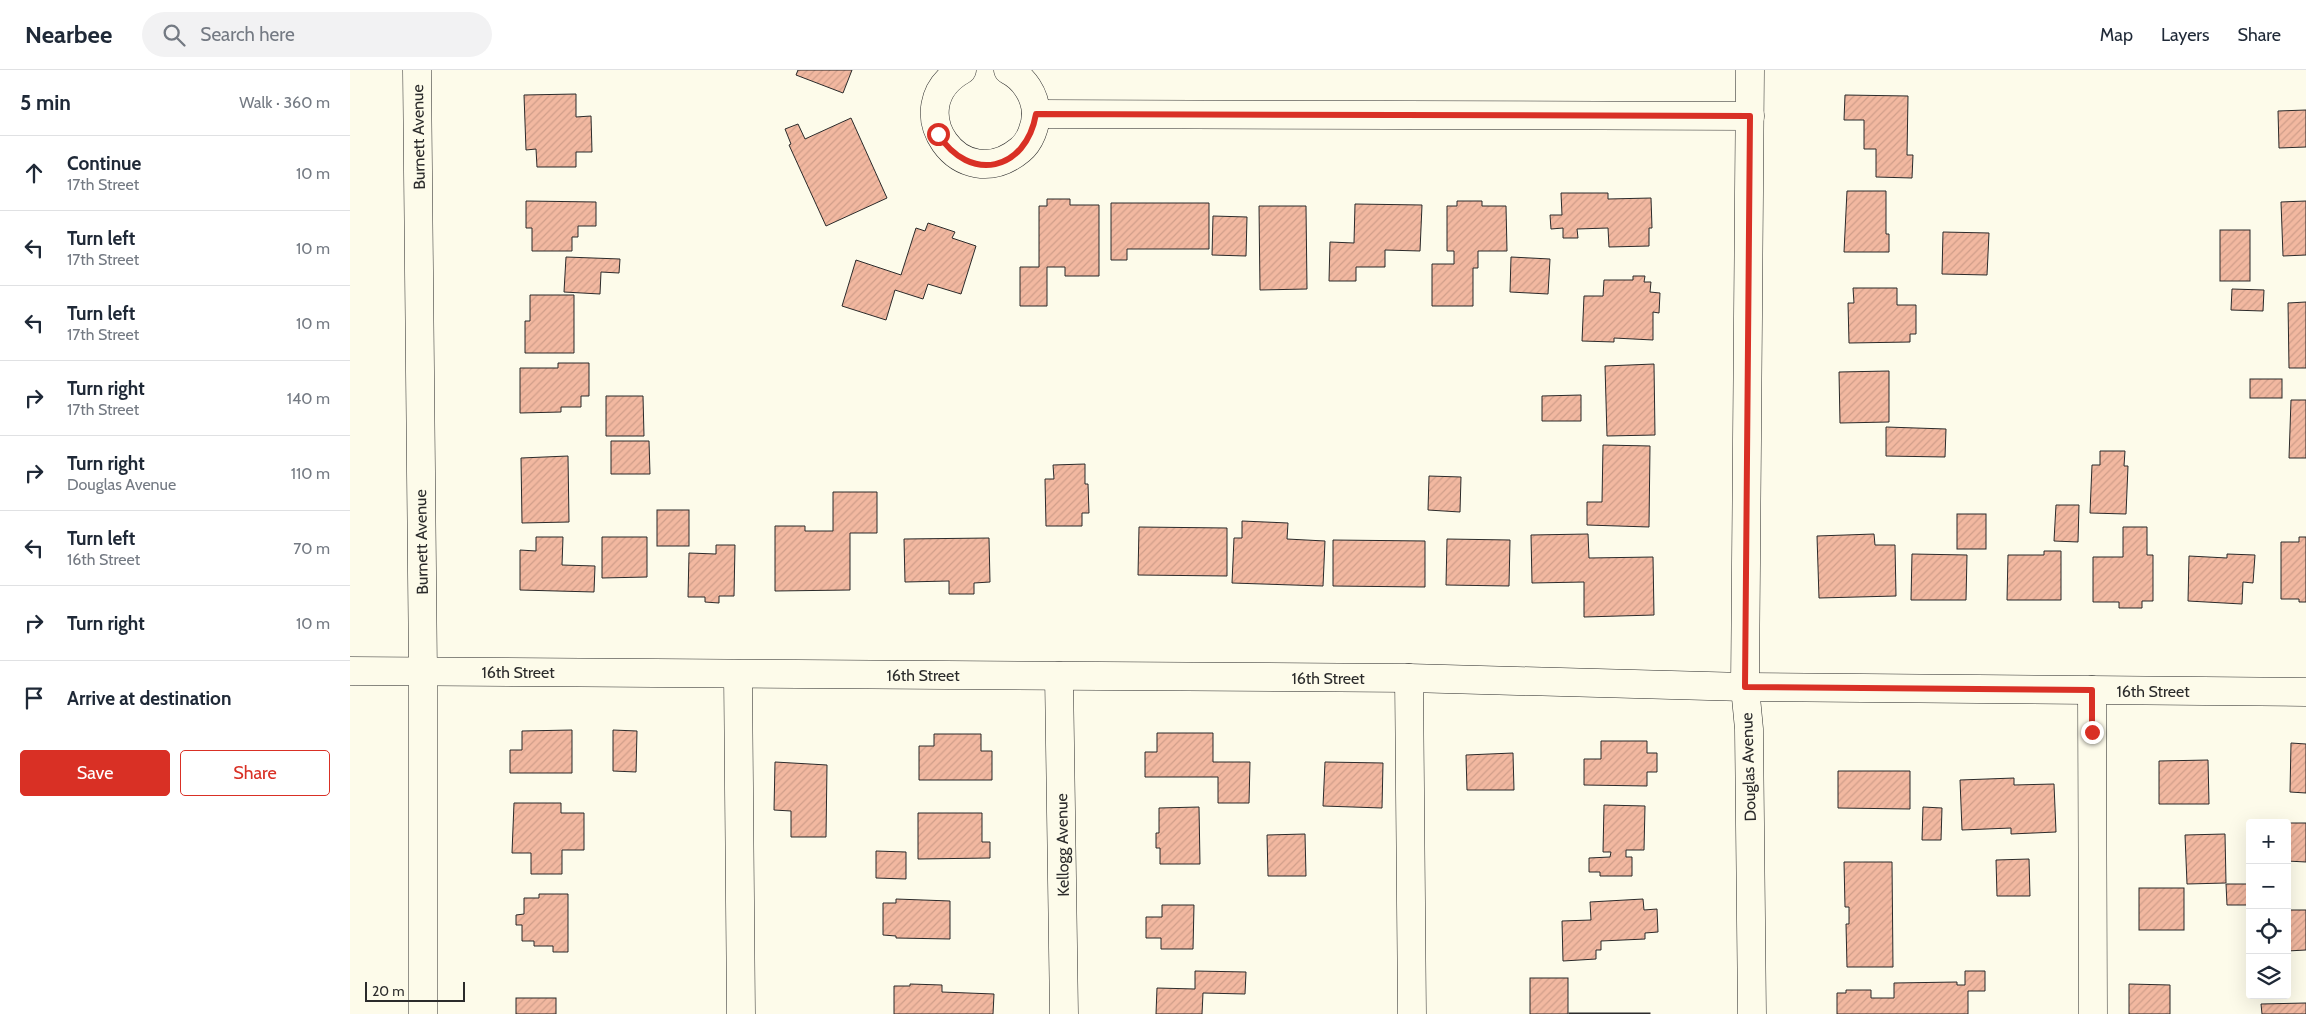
<!DOCTYPE html>
<html lang="en">
<head>
<meta charset="utf-8">
<style>
  :root { --surface:#fff; --page:#f2f2f3; --text:#1f2937; --muted:#747a83; --line:#e0e1e3; --accent:#d93025 }
  body { margin:0; font-family:Cabin,sans-serif; background:var(--page); color:var(--text) }
  .controls { position:absolute; right:15px; bottom:15px; display:grid; overflow:hidden; border-radius:5px; box-shadow:0 5px 20px #0002 }
  .controls button { width:45px; height:45px; display:grid; place-items:center; padding:0; border:0; border-bottom:1px solid var(--line); background:var(--surface); color:var(--text); font:25px sans-serif }
  .scale { position:absolute; left:15px; bottom:12px; width:100px; box-sizing:border-box; padding-left:5px; border:2px solid #2b2b2b; border-top:0; font-size:14px; line-height:18px; white-space:nowrap; color:#2b2b2b; -webkit-text-stroke:4px #fdfbea; paint-order:stroke }
  .stop { position:absolute; width:15px; height:15px; margin:-11px; border:4px solid #d93025; border-radius:50%; background:#fff }
  .stop.end { background:#d93025; border-color:#fff; box-shadow:0 1px 5px #0008 }
  .list { margin:0; padding:0; list-style:none }
  h2 { display:flex; justify-content:space-between; align-items:center; height:65px; margin:0; padding:0 20px; font-size:21px }
  h2 small { font-size:16px; font-weight:400; color:var(--muted) }
  .list li { display:grid; grid-template-columns:32px 1fr auto; gap:15px; align-items:center; box-sizing:border-box; height:75px; padding:0 20px; border-top:1px solid var(--line) }
  .list b { display:block; font-size:19px; white-space:nowrap }
  .list p { margin:0; font-size:16px; white-space:nowrap; color:var(--muted) }
  .list em { font-size:16px; font-style:normal; color:var(--muted) }
  .actions { display:flex; gap:10px; padding:15px 20px }
  .actions a { flex:1; padding:11px 0; border:1px solid var(--accent); border-radius:5px; text-align:center; font-size:18px; color:var(--accent) }
  .actions .main { background:var(--accent); color:#fff }
  .icon { flex:none; width:28px; height:28px; fill:none; stroke:currentColor; stroke-width:2; stroke-linecap:round; stroke-linejoin:round }
  .map { position:relative; flex:none; width:1956px; height:944px; overflow:hidden }
  header { display:flex; align-items:center; gap:30px; box-sizing:border-box; height:70px; padding:0 25px; background:var(--surface); border-bottom:1px solid var(--line) }
  header strong { font-size:24px }
  nav { display:flex; gap:28px; margin-inline-start:auto; font-size:18px }
  .search { width:350px; height:45px; background:var(--page); display:flex; align-items:center; gap:12px; box-sizing:border-box; padding:0 18px; border-radius:28px; color:var(--muted); font-size:19px }
  main { display:flex }
  aside { flex:1; background:var(--surface) }
  .map>svg:first-child { display:block }
  .building { fill:url(#building-hatch); stroke:#2b2b2b }
  .lines { fill:none; stroke-linecap:round; stroke-linejoin:round }
  .minor-casing { stroke:#2b2b2b; stroke-width:29 }
  .minor { stroke:#fdfbea; stroke-width:28 }
  .route { stroke:#d93025; stroke-width:6 }
  .labels { text-anchor:middle; stroke-width:4; stroke-linejoin:round; paint-order:stroke }
  .street-label { font-size:16px; fill:#2b2b2b; stroke:#fdfbea }
</style>
</head>
<body>
<header>
<strong>Nearbee</strong>
<div class="search"><svg class="icon" aria-label="search" viewBox="0 0 24 24"><circle cx="10" cy="10" r="6"/><path d="M15 15l6 6"/></svg>Search here</div>
<nav><a>Map</a><a>Layers</a><a>Share</a></nav>
</header>
<main>
<aside>
<h2>5 min<small>Walk · 360 m</small></h2>
<ul class="list">
<li><svg class="icon" aria-label="ahead" viewBox="0 0 24 24"><path d="M12 20V5M6 11l6-6 6 6"/></svg><div><b>Continue</b><p>17th Street</p></div><em>10 m</em></li>
<li><svg class="icon" aria-label="left" viewBox="0 0 24 24"><path d="M17 20v-9H6M10 6l-5 5 5 5"/></svg><div><b>Turn left</b><p>17th Street</p></div><em>10 m</em></li>
<li><svg class="icon" aria-label="left" viewBox="0 0 24 24"><path d="M17 20v-9H6M10 6l-5 5 5 5"/></svg><div><b>Turn left</b><p>17th Street</p></div><em>10 m</em></li>
<li><svg class="icon" aria-label="right" viewBox="0 0 24 24"><path d="M7 20v-9h11M14 6l5 5-5 5"/></svg><div><b>Turn right</b><p>17th Street</p></div><em>140 m</em></li>
<li><svg class="icon" aria-label="right" viewBox="0 0 24 24"><path d="M7 20v-9h11M14 6l5 5-5 5"/></svg><div><b>Turn right</b><p>Douglas Avenue</p></div><em>110 m</em></li>
<li><svg class="icon" aria-label="left" viewBox="0 0 24 24"><path d="M17 20v-9H6M10 6l-5 5 5 5"/></svg><div><b>Turn left</b><p>16th Street</p></div><em>70 m</em></li>
<li><svg class="icon" aria-label="right" viewBox="0 0 24 24"><path d="M7 20v-9h11M14 6l5 5-5 5"/></svg><div><b>Turn right</b></div><em>10 m</em></li>
<li><svg class="icon" aria-label="arrive" viewBox="0 0 24 24"><path d="M6 21V4h12l-3 4 3 4H6"/></svg><div><b>Arrive at destination</b></div></li>
</ul>
<div class="actions"><a class="main">Save</a><a>Share</a></div>
</aside>
<div class="map">
<svg width="1956" height="944" viewBox="0 0 1956 944">
  <defs>
    <pattern id="building-hatch" width="6" height="6" patternUnits="userSpaceOnUse" patternTransform="scale(1.25)"><rect width="6" height="6" fill="#f2b8a0"/><path d="M-1 1l2-2M0 6l6-6M5 7l2-2" fill="none" stroke="#d09e8a"/></pattern>
  </defs>
  <rect width="100%" height="100%" fill="#fdfbea"/>
  <g class="building">
    <path d="M 448,0 L 502,0 L 493,23 L 446,5 Z"/>
    <path d="M 226,24 L 226,47 L 241,46 L 242,82 L 226,82 L 226,97 L 187,97 L 186,79 L 176,80 L 174,25 Z"/>
    <path d="M 1495,25 L 1558,26 L 1557,85 L 1563,85 L 1562,108 L 1526,107 L 1526,79 L 1514,79 L 1514,50 L 1494,50 Z"/>
    <path d="M 1956,40 L 1956,77 L 1929,78 L 1928,41 Z"/>
    <path d="M 501,48 L 537,128 L 476,156 L 439,75 L 441,74 L 435,59 L 448,54 L 455,69 Z"/>
    <path d="M 1497,121 L 1536,121 L 1536,164 L 1539,164 L 1539,182 L 1494,182 Z"/>
    <path d="M 1211,123 L 1258,123 L 1258,129 L 1301,128 L 1302,158 L 1299,158 L 1299,176 L 1259,177 L 1258,158 L 1227,159 L 1228,168 L 1213,168 L 1213,158 L 1201,159 L 1200,145 L 1212,145 Z"/>
    <path d="M 697,129 L 720,129 L 720,135 L 749,135 L 749,206 L 715,206 L 715,197 L 697,197 L 697,236 L 670,236 L 670,197 L 689,197 L 689,136 L 697,136 Z"/>
    <path d="M 176,131 L 246,132 L 246,156 L 228,156 L 228,167 L 222,167 L 222,181 L 182,181 L 182,158 L 176,158 Z"/>
    <path d="M 1107,131 L 1132,131 L 1132,136 L 1156,136 L 1157,181 L 1128,181 L 1128,198 L 1123,198 L 1123,236 L 1082,236 L 1082,194 L 1104,194 L 1104,181 L 1097,181 L 1097,136 L 1107,136 Z"/>
    <path d="M 1956,131 L 1956,185 L 1933,186 L 1931,132 Z"/>
    <path d="M 761,133 L 859,133 L 859,179 L 777,179 L 777,190 L 761,190 Z"/>
    <path d="M 1005,134 L 1072,135 L 1070,181 L 1035,180 L 1035,197 L 1006,197 L 1006,211 L 979,211 L 980,172 L 1004,173 Z"/>
    <path d="M 909,136 L 956,136 L 957,219 L 910,220 Z"/>
    <path d="M 863,146 L 897,147 L 896,186 L 862,185 Z"/>
    <path d="M 578,153 L 605,162 L 602,168 L 626,176 L 611,224 L 578,214 L 573,229 L 545,220 L 536,250 L 492,236 L 506,190 L 551,205 L 566,158 L 575,161 Z"/>
    <rect x="1870" y="160" width="30" height="51"/>
    <path d="M 1593,162 L 1639,163 L 1637,205 L 1592,204 Z"/>
    <path d="M 216,187 L 270,189 L 269,203 L 251,202 L 250,224 L 214,222 Z"/>
    <path d="M 1161,187 L 1200,189 L 1198,224 L 1160,222 Z"/>
    <path d="M 1283,206 L 1295,206 L 1294,212 L 1301,212 L 1300,222 L 1310,223 L 1309,243 L 1303,242 L 1303,270 L 1264,268 L 1264,272 L 1232,271 L 1234,226 L 1253,226 L 1254,210 L 1283,210 Z"/>
    <path d="M 1503,218 L 1547,218 L 1547,235 L 1566,235 L 1566,264 L 1560,264 L 1560,272 L 1499,273 L 1498,233 L 1504,233 Z"/>
    <path d="M 1882,219 L 1914,220 L 1913,241 L 1881,240 Z"/>
    <path d="M 180,225 L 224,225 L 224,283 L 175,283 L 175,251 L 180,251 Z"/>
    <path d="M 1956,232 L 1956,298 L 1939,298 L 1938,233 Z"/>
    <path d="M 208,293 L 239,293 L 239,326 L 231,326 L 231,337 L 211,337 L 211,342 L 170,343 L 170,298 L 208,298 Z"/>
    <path d="M 1304,294 L 1305,365 L 1257,366 L 1255,296 Z"/>
    <path d="M 1539,301 L 1539,352 L 1490,353 L 1489,302 Z"/>
    <rect x="1900" y="309" width="32" height="19"/>
    <path d="M 1231,325 L 1231,351 L 1192,351 L 1192,326 Z"/>
    <path d="M 256,326 L 293,326 L 294,366 L 256,366 Z"/>
    <path d="M 1941,330 L 1956,330 L 1956,388 L 1939,388 Z"/>
    <path d="M 1536,357 L 1596,359 L 1595,387 L 1536,386 Z"/>
    <path d="M 261,371 L 299,371 L 300,404 L 261,404 Z"/>
    <path d="M 1253,375 L 1300,376 L 1299,457 L 1237,455 L 1237,432 L 1252,432 Z"/>
    <path d="M 1750,381 L 1775,381 L 1774,396 L 1778,396 L 1776,444 L 1740,443 L 1742,395 L 1750,395 Z"/>
    <path d="M 218,386 L 219,452 L 172,453 L 171,388 Z"/>
    <path d="M 735,394 L 735,414 L 738,414 L 739,443 L 732,443 L 732,456 L 696,456 L 695,409 L 704,409 L 703,395 Z"/>
    <path d="M 1079,406 L 1111,407 L 1110,442 L 1078,440 Z"/>
    <path d="M 483,422 L 527,422 L 527,463 L 500,463 L 500,520 L 425,521 L 425,456 L 455,456 L 455,461 L 483,461 Z"/>
    <path d="M 1706,435 L 1729,435 L 1728,472 L 1704,471 Z"/>
    <rect x="307" y="440" width="32" height="36"/>
    <rect x="1607" y="444" width="29" height="35"/>
    <path d="M 892,451 L 938,453 L 937,469 L 975,471 L 973,516 L 882,513 L 884,468 L 892,468 Z"/>
    <path d="M 789,457 L 877,458 L 877,506 L 788,505 Z"/>
    <path d="M 1773,457 L 1797,457 L 1797,485 L 1803,485 L 1803,531 L 1792,531 L 1792,538 L 1769,538 L 1769,532 L 1743,532 L 1743,487 L 1773,487 Z"/>
    <path d="M 1238,464 L 1239,488 L 1303,487 L 1304,545 L 1234,547 L 1234,512 L 1182,513 L 1181,465 Z"/>
    <path d="M 1524,464 L 1525,475 L 1545,475 L 1546,526 L 1469,528 L 1467,466 Z"/>
    <path d="M 186,467 L 213,467 L 212,495 L 245,496 L 244,522 L 170,520 L 170,480 L 186,481 Z"/>
    <path d="M 252,467 L 297,467 L 297,507 L 252,508 Z"/>
    <path d="M 1949,467 L 1956,467 L 1956,532 L 1949,532 L 1949,529 L 1931,529 L 1931,472 L 1949,472 Z"/>
    <path d="M 639,468 L 640,512 L 624,513 L 624,524 L 599,524 L 599,511 L 555,512 L 554,469 Z"/>
    <path d="M 1097,469 L 1160,470 L 1159,516 L 1096,515 Z"/>
    <path d="M 983,470 L 1075,471 L 1075,517 L 983,516 Z"/>
    <path d="M 366,475 L 385,475 L 384,526 L 369,526 L 369,533 L 355,532 L 355,527 L 338,527 L 339,483 L 366,484 Z"/>
    <path d="M 1694,481 L 1711,481 L 1711,530 L 1657,530 L 1658,485 L 1694,485 Z"/>
    <path d="M 1562,484 L 1617,485 L 1616,530 L 1561,530 Z"/>
    <path d="M 1877,484 L 1905,485 L 1903,513 L 1893,512 L 1892,534 L 1838,531 L 1839,486 L 1877,488 Z"/>
    <path d="M 222,660 L 222,703 L 160,703 L 160,680 L 172,680 L 172,661 Z"/>
    <path d="M 263,660 L 287,661 L 286,702 L 263,701 Z"/>
    <path d="M 807,663 L 863,663 L 863,692 L 900,692 L 899,733 L 868,733 L 868,707 L 795,707 L 795,682 L 807,682 Z"/>
    <path d="M 584,664 L 631,664 L 631,681 L 642,681 L 642,710 L 569,710 L 569,676 L 584,676 Z"/>
    <path d="M 1251,671 L 1297,671 L 1297,683 L 1307,683 L 1307,702 L 1297,702 L 1297,716 L 1234,715 L 1234,689 L 1251,689 Z"/>
    <path d="M 1941,673 L 1956,674 L 1956,723 L 1940,722 Z"/>
    <path d="M 1163,683 L 1164,720 L 1117,720 L 1116,685 Z"/>
    <path d="M 1858,690 L 1859,734 L 1809,734 L 1809,691 Z"/>
    <path d="M 425,692 L 477,695 L 476,767 L 441,767 L 441,741 L 424,740 Z"/>
    <path d="M 975,692 L 1033,693 L 1032,738 L 973,736 Z"/>
    <path d="M 1488,701 L 1560,701 L 1560,739 L 1488,738 Z"/>
    <path d="M 1664,708 L 1664,715 L 1704,714 L 1706,762 L 1661,764 L 1661,758 L 1612,760 L 1610,710 Z"/>
    <path d="M 164,733 L 211,733 L 211,743 L 234,743 L 234,780 L 212,780 L 212,804 L 181,804 L 181,783 L 162,783 Z"/>
    <path d="M 1254,735 L 1295,736 L 1294,780 L 1276,780 L 1276,787 L 1282,787 L 1282,806 L 1250,806 L 1250,802 L 1239,802 L 1239,788 L 1260,787 L 1261,782 L 1253,782 Z"/>
    <path d="M 849,737 L 850,794 L 810,794 L 810,778 L 806,778 L 806,763 L 809,763 L 809,738 Z"/>
    <path d="M 1573,737 L 1592,738 L 1591,770 L 1572,770 Z"/>
    <path d="M 568,743 L 632,743 L 632,772 L 640,772 L 640,788 L 568,789 Z"/>
    <path d="M 1937,753 L 1956,753 L 1956,792 L 1937,791 Z"/>
    <path d="M 955,764 L 956,806 L 918,806 L 917,765 Z"/>
    <path d="M 1875,764 L 1876,813 L 1837,814 L 1835,765 Z"/>
    <path d="M 526,781 L 556,782 L 556,809 L 526,808 Z"/>
    <path d="M 1679,789 L 1680,826 L 1647,826 L 1646,790 Z"/>
    <path d="M 1494,792 L 1542,792 L 1543,897 L 1497,897 L 1496,854 L 1499,854 L 1499,837 L 1495,837 Z"/>
    <path d="M 1876,814 L 1900,814 L 1900,835 L 1877,835 Z"/>
    <rect x="1789" y="818" width="45" height="42"/>
    <path d="M 189,824 L 218,824 L 218,882 L 203,882 L 203,876 L 184,876 L 184,871 L 172,871 L 172,855 L 166,855 L 166,845 L 174,844 L 174,828 L 189,828 Z"/>
    <path d="M 546,829 L 600,831 L 600,869 L 546,868 L 546,866 L 533,865 L 533,833 L 546,833 Z"/>
    <path d="M 1293,829 L 1294,840 L 1307,839 L 1308,862 L 1295,863 L 1295,869 L 1251,871 L 1251,880 L 1246,880 L 1246,889 L 1213,891 L 1212,851 L 1241,850 L 1240,832 Z"/>
    <path d="M 812,835 L 844,835 L 843,879 L 811,879 L 811,868 L 796,868 L 796,847 L 812,847 Z"/>
    <path d="M 1937,840 L 1956,840 L 1956,880 L 1937,881 Z"/>
    <path d="M 845,901 L 896,902 L 895,924 L 853,923 L 852,944 L 806,944 L 807,918 L 845,919 Z"/>
    <path d="M 1615,901 L 1635,901 L 1635,921 L 1618,921 L 1618,944 L 1487,944 L 1487,923 L 1496,923 L 1496,920 L 1521,920 L 1521,928 L 1544,928 L 1544,913 L 1607,912 L 1607,915 L 1615,915 Z"/>
    <rect x="1180" y="908" width="38" height="36"/>
    <path d="M 560,914 L 592,915 L 592,922 L 644,924 L 643,944 L 544,944 L 544,916 L 560,916 Z"/>
    <path d="M 1779,914 L 1820,915 L 1820,944 L 1779,944 Z"/>
    <rect x="166" y="928" width="40" height="16"/>
    <path d="M 1956,933 L 1956,944 L 1912,944 L 1911,934 Z"/>
    <rect x="1219" y="943" width="81" height="1"/>
  </g>
  <g class="lines">
    <g class="minor-casing">
      <g id="minor">
        <path d="M 67,0 L 73,602 L 73,944"/>
        <path d="M 612,0 C 547,37 611,129 670,80 C 680,72 686,56 686,43 C 685,25 674,8 658,0"/>
        <path d="M 1400,0 L 1395,617 L 1399,659 L 1402,944"/>
        <path d="M 686,44 L 1400,46"/>
        <path d="M 0,601 L 1059,608 L 1395,617 L 1956,622"/>
        <path d="M 388,604 L 391,944"/>
        <path d="M 709,606 L 714,944"/>
        <path d="M 1059,608 L 1062,944"/>
        <path d="M 1742,620 L 1743,944"/>
      </g>
    </g>
    <use href="#minor" class="minor"/>
  </g>
  <g class="lines">
    <path class="route" d="M 588,64 C 620,114 676,101 686,44 L 1400,46 L 1395,617 L 1742,620 L 1742,662"/>
  </g>
  <g class="labels">
    <g class="street-label">
      <text transform="translate(68 67) rotate(-91)" y="6">Burnett Avenue</text>
      <text transform="translate(71 472) rotate(-91)" y="6">Burnett Avenue</text>
      <text x="168" y="608">16th Street</text>
      <text x="573" y="611">16th Street</text>
      <text x="978" y="614">16th Street</text>
      <text x="1803" y="627">16th Street</text>
      <text transform="translate(1398 697) rotate(-92)" y="6">Douglas Avenue</text>
      <text transform="translate(712 775) rotate(-91)" y="6">Kellogg Avenue</text>
    </g>
  </g>
</svg>
<div class="controls">
<button>+</button>
<button>−</button>
<button><svg class="icon" aria-label="locate" viewBox="0 0 24 24"><circle cx="12" cy="12" r="6"/><path d="M12 2v4M12 18v4M2 12h4M18 12h4"/></svg></button>
<button><svg class="icon" aria-label="layers" viewBox="0 0 24 24"><path d="M12 4l9 5-9 5-9-5zM3 14l9 5 9-5"/></svg></button>
</div>
<div class="scale">20 m</div>
<div class="stop" style="left:588px;top:64px"></div>
<div class="stop end" style="left:1742px;top:662px"></div>
</div>
</main>
</body>
</html>
